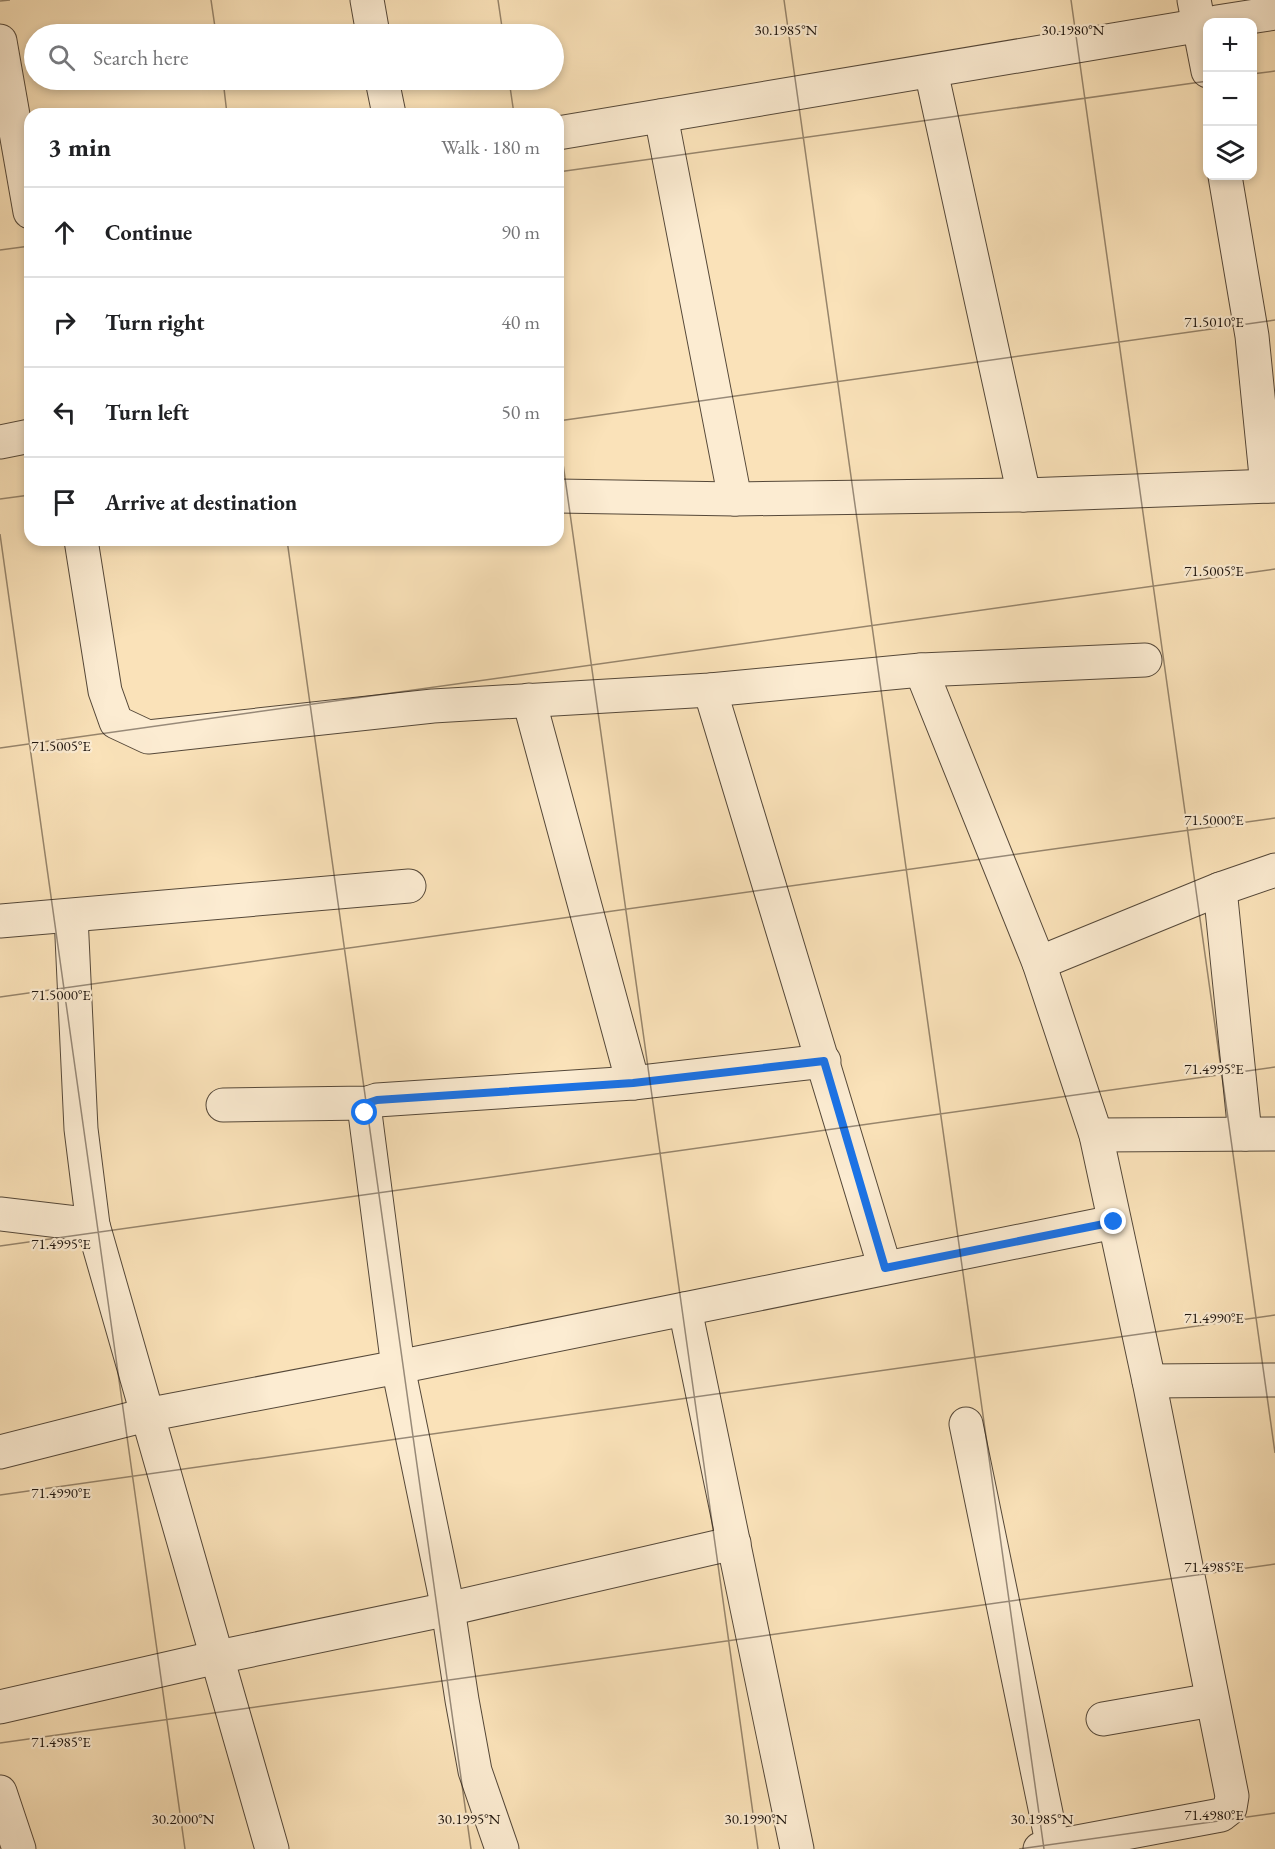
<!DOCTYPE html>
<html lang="en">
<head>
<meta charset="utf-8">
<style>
  :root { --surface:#fff; --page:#f2f2f2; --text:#202124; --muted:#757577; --line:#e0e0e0 }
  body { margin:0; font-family:"EB Garamond",serif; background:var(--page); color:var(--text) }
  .controls { position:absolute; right:18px; top:18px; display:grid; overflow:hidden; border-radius:12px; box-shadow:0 3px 9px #0003 }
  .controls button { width:54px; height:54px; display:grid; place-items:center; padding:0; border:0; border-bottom:2px solid var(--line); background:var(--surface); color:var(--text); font:30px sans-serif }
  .stop { position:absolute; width:18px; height:18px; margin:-14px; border:4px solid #1a73e8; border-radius:50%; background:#fff }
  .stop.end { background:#1a73e8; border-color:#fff; box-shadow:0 2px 6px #0008 }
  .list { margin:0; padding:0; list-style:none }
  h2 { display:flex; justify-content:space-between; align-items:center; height:78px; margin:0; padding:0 24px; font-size:26px }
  h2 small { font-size:20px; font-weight:400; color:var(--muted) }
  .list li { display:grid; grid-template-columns:39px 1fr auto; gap:18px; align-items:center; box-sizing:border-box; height:90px; padding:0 24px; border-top:2px solid var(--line) }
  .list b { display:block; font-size:22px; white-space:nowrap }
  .list em { font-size:20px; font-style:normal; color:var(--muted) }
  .icon { flex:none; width:33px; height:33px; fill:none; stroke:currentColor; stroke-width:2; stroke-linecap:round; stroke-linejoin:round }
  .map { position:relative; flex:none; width:1275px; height:1849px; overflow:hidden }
  .search { position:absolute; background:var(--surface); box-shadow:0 3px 9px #0003; left:24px; top:24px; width:540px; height:66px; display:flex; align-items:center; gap:15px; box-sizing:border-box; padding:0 21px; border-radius:33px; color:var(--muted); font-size:22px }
  .panel { position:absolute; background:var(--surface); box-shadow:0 3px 9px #0003; left:24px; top:108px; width:540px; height:438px; border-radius:18px }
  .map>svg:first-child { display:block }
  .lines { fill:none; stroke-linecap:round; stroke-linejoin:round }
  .minor-casing { stroke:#554839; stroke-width:35 }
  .minor { stroke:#fcecd2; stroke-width:33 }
  .route { stroke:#1a73e8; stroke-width:8 }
  .ticks { fill:none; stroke:#1e150e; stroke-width:1.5; stroke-opacity:0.45 }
  .ticks-label { font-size:15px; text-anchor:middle; fill:#1e150e; stroke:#fcecd2; stroke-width:4.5; stroke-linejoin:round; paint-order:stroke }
</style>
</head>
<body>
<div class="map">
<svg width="1275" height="1849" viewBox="0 0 1275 1849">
  <rect width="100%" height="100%" fill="#fae2b9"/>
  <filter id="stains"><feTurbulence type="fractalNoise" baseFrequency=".00333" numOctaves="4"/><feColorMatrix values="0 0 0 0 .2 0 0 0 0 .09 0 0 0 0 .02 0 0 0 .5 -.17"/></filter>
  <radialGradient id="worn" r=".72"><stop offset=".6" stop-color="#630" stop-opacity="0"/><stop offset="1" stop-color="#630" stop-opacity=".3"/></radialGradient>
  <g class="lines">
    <g class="minor-casing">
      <g id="minor">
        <path d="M 367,0 L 373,34"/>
        <path d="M 1194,0 L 1208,71"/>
        <path d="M 1217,22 L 1275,13"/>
        <path d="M 0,41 L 30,212"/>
        <path d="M 931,71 L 1024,495"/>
        <path d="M 382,80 L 389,114"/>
        <path d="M 661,116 L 735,499"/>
        <path d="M 558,133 L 1208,24"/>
        <path d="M 1225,176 L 1252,336 L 1267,486"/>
        <path d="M 0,442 L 30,436"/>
        <path d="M 558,496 L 735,499 L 1024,495 L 1275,486"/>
        <path d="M 81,540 L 105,691 L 116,722 L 148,737 L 433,706 L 710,690 L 921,670 L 1145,660"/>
        <path d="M 921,670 L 1039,963 L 1096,1135 L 1149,1381 L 1232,1796 L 1230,1808 L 1221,1815 L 1040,1849"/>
        <path d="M 710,690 L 885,1268"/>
        <path d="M 529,700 L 633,1083"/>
        <path d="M 1220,889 L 1245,1134"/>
        <path d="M 71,916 L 81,1129 L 93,1225 L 272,1849"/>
        <path d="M 0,921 L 409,886"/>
        <path d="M 1039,963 L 1220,889 L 1275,870"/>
        <path d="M 368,1103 L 365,1113 L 398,1367 L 448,1609 L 462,1700 L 475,1771 L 502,1849"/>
        <path d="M 223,1105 L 368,1103 L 377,1100 L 633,1083 L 824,1061"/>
        <path d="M 1096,1135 L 1275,1134"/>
        <path d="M 0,1214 L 93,1225"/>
        <path d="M 685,1309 L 797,1849"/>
        <path d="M 1149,1381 L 1275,1380"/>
        <path d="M 966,1424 L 1053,1847"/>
        <path d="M 0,1452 L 146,1415 L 398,1367 L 1114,1222"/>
        <path d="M 0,1707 L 218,1657 L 448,1609 L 734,1543"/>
        <path d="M 1103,1719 L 1212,1700"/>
        <path d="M 0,1792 L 19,1849"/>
      </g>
    </g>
    <use href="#minor" class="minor"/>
  </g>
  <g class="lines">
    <path class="route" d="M 365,1113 L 368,1103 L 377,1100 L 633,1083 L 824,1061 L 885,1268 L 1114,1222"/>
  </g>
  <path class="ticks" d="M 211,0 L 216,34M 498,0 L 503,34M 784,0 L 1044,1849M 1071,0 L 1275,1453M 0,1 L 10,0M 1252,74 L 1275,71M 223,80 L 227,114M 509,80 L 514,114M 558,172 L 1208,81M 0,250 L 30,246M 558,421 L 1275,320M 558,428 L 758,1849M 0,499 L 30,495M 0,534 L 185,1849M 287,540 L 471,1849M 0,748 L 1275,569M 0,997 L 1275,818M 0,1246 L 1275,1067M 0,1495 L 1275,1315M 0,1743 L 1275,1564M 1019,1849 L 1275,1813"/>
  <g class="ticks-label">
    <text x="786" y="35">30.1985°N</text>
    <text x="1073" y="35">30.1980°N</text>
    <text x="1214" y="327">71.5010°E</text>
    <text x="1214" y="576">71.5005°E</text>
    <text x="61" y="751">71.5005°E</text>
    <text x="1214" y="825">71.5000°E</text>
    <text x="61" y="1000">71.5000°E</text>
    <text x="1214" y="1074">71.4995°E</text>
    <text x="61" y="1249">71.4995°E</text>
    <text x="1214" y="1323">71.4990°E</text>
    <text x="61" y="1498">71.4990°E</text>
    <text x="1214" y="1572">71.4985°E</text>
    <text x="61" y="1747">71.4985°E</text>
    <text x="1214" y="1820">71.4980°E</text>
    <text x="183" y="1824">30.2000°N</text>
    <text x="469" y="1824">30.1995°N</text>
    <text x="756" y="1824">30.1990°N</text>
    <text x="1042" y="1824">30.1985°N</text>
  </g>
  <rect width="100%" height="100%" filter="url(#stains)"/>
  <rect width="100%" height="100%" fill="url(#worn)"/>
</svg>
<div class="controls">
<button>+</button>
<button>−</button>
<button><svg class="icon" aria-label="layers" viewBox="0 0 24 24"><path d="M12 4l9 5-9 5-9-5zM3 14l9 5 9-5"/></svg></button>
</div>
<div class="stop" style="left:365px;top:1113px"></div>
<div class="stop end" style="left:1114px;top:1222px"></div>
<div class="search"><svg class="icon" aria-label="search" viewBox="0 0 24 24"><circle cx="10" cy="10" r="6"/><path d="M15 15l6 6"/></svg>Search here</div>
<section class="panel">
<h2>3 min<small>Walk · 180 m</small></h2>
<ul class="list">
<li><svg class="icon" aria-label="ahead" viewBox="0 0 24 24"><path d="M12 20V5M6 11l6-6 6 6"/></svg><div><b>Continue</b></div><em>90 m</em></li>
<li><svg class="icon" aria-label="right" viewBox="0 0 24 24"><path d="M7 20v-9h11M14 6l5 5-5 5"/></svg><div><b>Turn right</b></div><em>40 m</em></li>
<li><svg class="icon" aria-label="left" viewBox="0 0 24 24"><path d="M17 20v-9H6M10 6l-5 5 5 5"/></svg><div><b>Turn left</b></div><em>50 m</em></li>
<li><svg class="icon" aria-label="arrive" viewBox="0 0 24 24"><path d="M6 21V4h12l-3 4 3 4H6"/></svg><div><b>Arrive at destination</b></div></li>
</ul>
</section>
</div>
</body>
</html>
